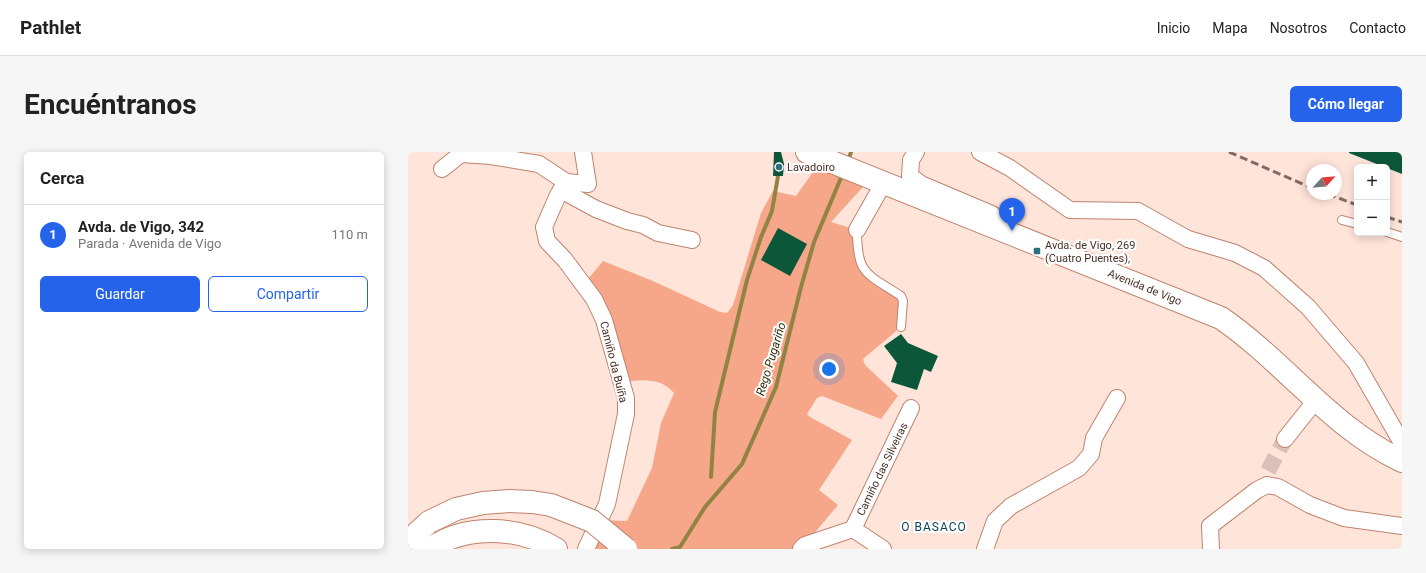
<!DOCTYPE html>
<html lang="es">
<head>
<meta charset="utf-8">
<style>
  :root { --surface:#fff; --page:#f6f6f6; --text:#222; --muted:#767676; --line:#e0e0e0; --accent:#2563eb }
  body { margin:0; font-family:Roboto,sans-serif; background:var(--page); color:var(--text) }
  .controls { position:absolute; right:12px; top:12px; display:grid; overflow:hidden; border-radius:6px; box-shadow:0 2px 10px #0003 }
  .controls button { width:36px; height:36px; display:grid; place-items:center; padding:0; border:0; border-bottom:1px solid var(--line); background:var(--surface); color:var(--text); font:20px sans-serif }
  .compass { position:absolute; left:898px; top:12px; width:36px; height:36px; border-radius:50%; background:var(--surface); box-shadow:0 2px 10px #0003; rotate:64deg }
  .you { position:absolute; left:421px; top:217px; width:14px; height:14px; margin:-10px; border:3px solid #fff; border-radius:50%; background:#1a73e8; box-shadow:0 0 0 6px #1a73e833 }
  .badge { display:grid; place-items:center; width:26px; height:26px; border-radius:50%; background:var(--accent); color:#fff; font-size:13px; font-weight:700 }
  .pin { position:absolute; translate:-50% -33px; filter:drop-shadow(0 1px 2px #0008) }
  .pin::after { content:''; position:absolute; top:21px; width:14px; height:12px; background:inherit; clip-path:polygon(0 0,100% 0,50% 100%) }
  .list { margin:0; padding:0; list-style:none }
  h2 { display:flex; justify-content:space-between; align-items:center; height:52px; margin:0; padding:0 16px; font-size:17px }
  h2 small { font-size:13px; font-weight:400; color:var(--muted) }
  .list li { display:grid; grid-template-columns:26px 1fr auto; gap:12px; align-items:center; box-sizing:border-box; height:60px; padding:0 16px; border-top:1px solid var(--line) }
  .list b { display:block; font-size:15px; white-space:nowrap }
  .list p { margin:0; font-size:13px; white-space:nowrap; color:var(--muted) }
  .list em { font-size:13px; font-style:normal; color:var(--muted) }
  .actions { display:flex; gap:8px; padding:12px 16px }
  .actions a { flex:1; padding:9px 0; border:1px solid var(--accent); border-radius:6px; text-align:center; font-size:14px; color:var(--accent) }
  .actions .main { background:var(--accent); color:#fff }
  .map { position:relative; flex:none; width:994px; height:397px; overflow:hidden; border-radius:6px }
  header { display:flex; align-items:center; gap:24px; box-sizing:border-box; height:56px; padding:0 20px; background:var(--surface); border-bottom:1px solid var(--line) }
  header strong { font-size:19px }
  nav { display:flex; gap:22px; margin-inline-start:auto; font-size:14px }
  .intro { display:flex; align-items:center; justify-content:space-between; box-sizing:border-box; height:96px; padding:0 24px }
  h1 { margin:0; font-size:28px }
  .button { padding:10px 18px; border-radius:6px; background:var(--accent); color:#fff; font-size:14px; font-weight:700 }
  main { display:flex; gap:24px; padding:0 24px }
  aside { flex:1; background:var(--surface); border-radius:6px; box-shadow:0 2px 10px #0003 }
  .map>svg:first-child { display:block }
  .green { fill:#f6a78a }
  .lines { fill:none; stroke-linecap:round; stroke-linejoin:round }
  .stream { stroke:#928244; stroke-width:4 }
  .building { fill:#0c573a }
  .street-tunnel { stroke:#dac0b6; stroke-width:16; stroke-dasharray:16 8; stroke-linecap:butt }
  .lane-casing { stroke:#bf836d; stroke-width:10 }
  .street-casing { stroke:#bf836d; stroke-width:18 }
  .secondary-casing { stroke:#bf836d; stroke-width:24 }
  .highway-casing { stroke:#bf836d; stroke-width:24 }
  .lane { stroke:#fff; stroke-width:8 }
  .street { stroke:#fff; stroke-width:16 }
  .secondary { stroke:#fff; stroke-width:22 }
  .highway { stroke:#fff; stroke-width:22 }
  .rail { stroke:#846b61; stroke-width:3; stroke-dasharray:8 4; stroke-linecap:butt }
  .highway-bridge-casing { stroke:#bf836d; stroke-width:24; stroke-linecap:butt }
  .highway-bridge { stroke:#fff; stroke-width:22 }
  .poi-dot { fill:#2d6d81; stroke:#fff; stroke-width:1.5 }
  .labels { text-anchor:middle; stroke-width:4; stroke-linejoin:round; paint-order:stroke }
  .poi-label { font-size:11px; fill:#472f25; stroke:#fff; text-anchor:start }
  .street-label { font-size:11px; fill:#472f25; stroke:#fff }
  .water-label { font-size:12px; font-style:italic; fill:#302b05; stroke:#fff }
  .neighbourhood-label { font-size:12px; letter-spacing:1px; fill:#053f4e; stroke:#fff }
</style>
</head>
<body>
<header>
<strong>Pathlet</strong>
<nav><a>Inicio</a><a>Mapa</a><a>Nosotros</a><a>Contacto</a></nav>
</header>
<div class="intro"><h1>Encuéntranos</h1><a class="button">Cómo llegar</a></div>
<main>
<aside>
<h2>Cerca<small></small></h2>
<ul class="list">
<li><span class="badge">1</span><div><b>Avda. de Vigo, 342</b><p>Parada · Avenida de Vigo</p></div><em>110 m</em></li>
</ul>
<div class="actions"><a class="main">Guardar</a><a>Compartir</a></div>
</aside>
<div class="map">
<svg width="994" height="397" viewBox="0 0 994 397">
  <rect width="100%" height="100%" fill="#ffe4da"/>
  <path class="green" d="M 410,13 L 455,35 L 423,70 L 449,78 L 451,110 L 493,144 L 493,175 L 455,207 L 457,213 L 490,244 L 473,267 L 414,244 L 409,246 L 399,262 L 402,265 L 444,288 L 411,338 L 430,353 L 393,397 L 178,397 L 192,368 L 219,369 L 244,316 L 253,271 L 266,241 C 253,225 232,227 213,231 L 175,133 L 195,109 L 245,129 L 312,160 L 319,161 L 325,153 L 353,61 L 365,39 L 388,44 Z"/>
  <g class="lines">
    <g class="stream">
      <path d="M 440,9 L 443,0"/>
      <path d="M 303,325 L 307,260 L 339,128 L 353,85 L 364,59 L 370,24"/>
      <path d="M 264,397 L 272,395 L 297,355 L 334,312 L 368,235 L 393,135 L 406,90 L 435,21"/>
    </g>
  </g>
  <g class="building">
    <path d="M 366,0 L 373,0 L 376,12 L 375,24 L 365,24 Z"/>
    <path d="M 941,0 L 994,0 L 994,22 L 941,1 Z"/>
    <path d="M 370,76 L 399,92 L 382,124 L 353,108 Z"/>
    <path d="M 493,182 L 500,191 L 530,204 L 523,220 L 516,217 L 509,238 L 483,230 L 489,211 L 476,194 Z"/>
  </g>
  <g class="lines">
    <path class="street-tunnel" d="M 860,319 L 877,287"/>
    <g class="lane-casing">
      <g id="lane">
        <path d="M 934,68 L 949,72"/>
        <path d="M 449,78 C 449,123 458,121 493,144 L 495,149 L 493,175"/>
        <path d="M 979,80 L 994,85"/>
      </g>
    </g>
    <g class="street-casing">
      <g id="street">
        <path d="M 175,0 L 180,32 L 158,30 L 150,43 L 136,75 L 139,89 L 157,108 L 186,147 L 196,168 L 218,246 L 218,262 L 199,352 L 178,397"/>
        <path d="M 508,0 L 503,8 L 502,24 L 513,32 L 584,62 L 588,76"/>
        <path d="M 572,0 L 602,16 L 662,58 L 730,59 L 780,87 L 827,101 L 856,116 L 900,155 L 948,211 L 994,291"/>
        <path d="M 34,17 L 53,2 L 83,4 L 131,12 L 158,30"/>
        <path d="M 153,38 L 188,57 L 219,69 L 235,73 L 250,81 L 284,88"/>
        <path d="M 449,78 L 475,32"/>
        <path d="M 877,287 L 908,248"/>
        <path d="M 445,377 L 503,256"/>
        <path d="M 393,397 L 397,393 L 445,377 L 475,397"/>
        <path d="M 577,397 L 587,369 L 603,354 L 671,316 L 683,302 L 686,286 L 709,246"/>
        <path d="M 803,397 L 802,374 L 849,338 L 859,333 L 870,335 L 902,353 L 936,366 L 994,374"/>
      </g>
    </g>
    <g class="secondary-casing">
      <path id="secondary" d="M 399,0 L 813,166 C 877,210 923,276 994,309"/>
    </g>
    <g class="highway-casing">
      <g id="highway">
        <path d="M 0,393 L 9,381 L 21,370"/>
        <path d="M 22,397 C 57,372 112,374 148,397"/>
      </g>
    </g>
    <use href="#lane" class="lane"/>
    <use href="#street" class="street"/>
    <use href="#secondary" class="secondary"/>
    <use href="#highway" class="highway"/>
    <g class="rail">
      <path d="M 821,0 L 904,36"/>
      <path d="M 920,42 L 949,53"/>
      <path d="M 979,65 L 994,70"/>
    </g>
    <g class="highway-bridge-casing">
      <path id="highway-bridge" d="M 21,370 L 48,357 L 75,351 L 101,349 L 124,350 L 143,353 L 184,369 L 218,397"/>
    </g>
    <use href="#highway-bridge" class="highway-bridge"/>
  </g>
  <g class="poi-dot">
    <circle cx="371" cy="15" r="4"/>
    <rect x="625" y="95" width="8" height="8" rx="2"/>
  </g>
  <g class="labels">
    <g class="poi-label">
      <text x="379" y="19">Lavadoiro</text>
      <text x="637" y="97">Avda. de Vigo, 269<tspan x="637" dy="13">(Cuatro Puentes),</tspan></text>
    </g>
    <g class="street-label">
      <text transform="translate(737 135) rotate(22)" y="4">Avenida de Vigo</text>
      <text transform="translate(206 210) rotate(76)" y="4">Camiño da Buíña</text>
      <text transform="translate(474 317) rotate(-64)" y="4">Camiño das Silveiras</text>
    </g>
    <g class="water-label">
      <text transform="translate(363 207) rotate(-73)" y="4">Rego Pugariño</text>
    </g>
    <g class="neighbourhood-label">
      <text x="526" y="379">O BASACO</text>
    </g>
  </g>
</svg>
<div class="controls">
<button>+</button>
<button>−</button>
</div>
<svg class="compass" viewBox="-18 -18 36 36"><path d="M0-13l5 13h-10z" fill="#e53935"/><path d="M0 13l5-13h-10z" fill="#767676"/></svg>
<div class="you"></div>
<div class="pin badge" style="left:604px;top:79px">1</div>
</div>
</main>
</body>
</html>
